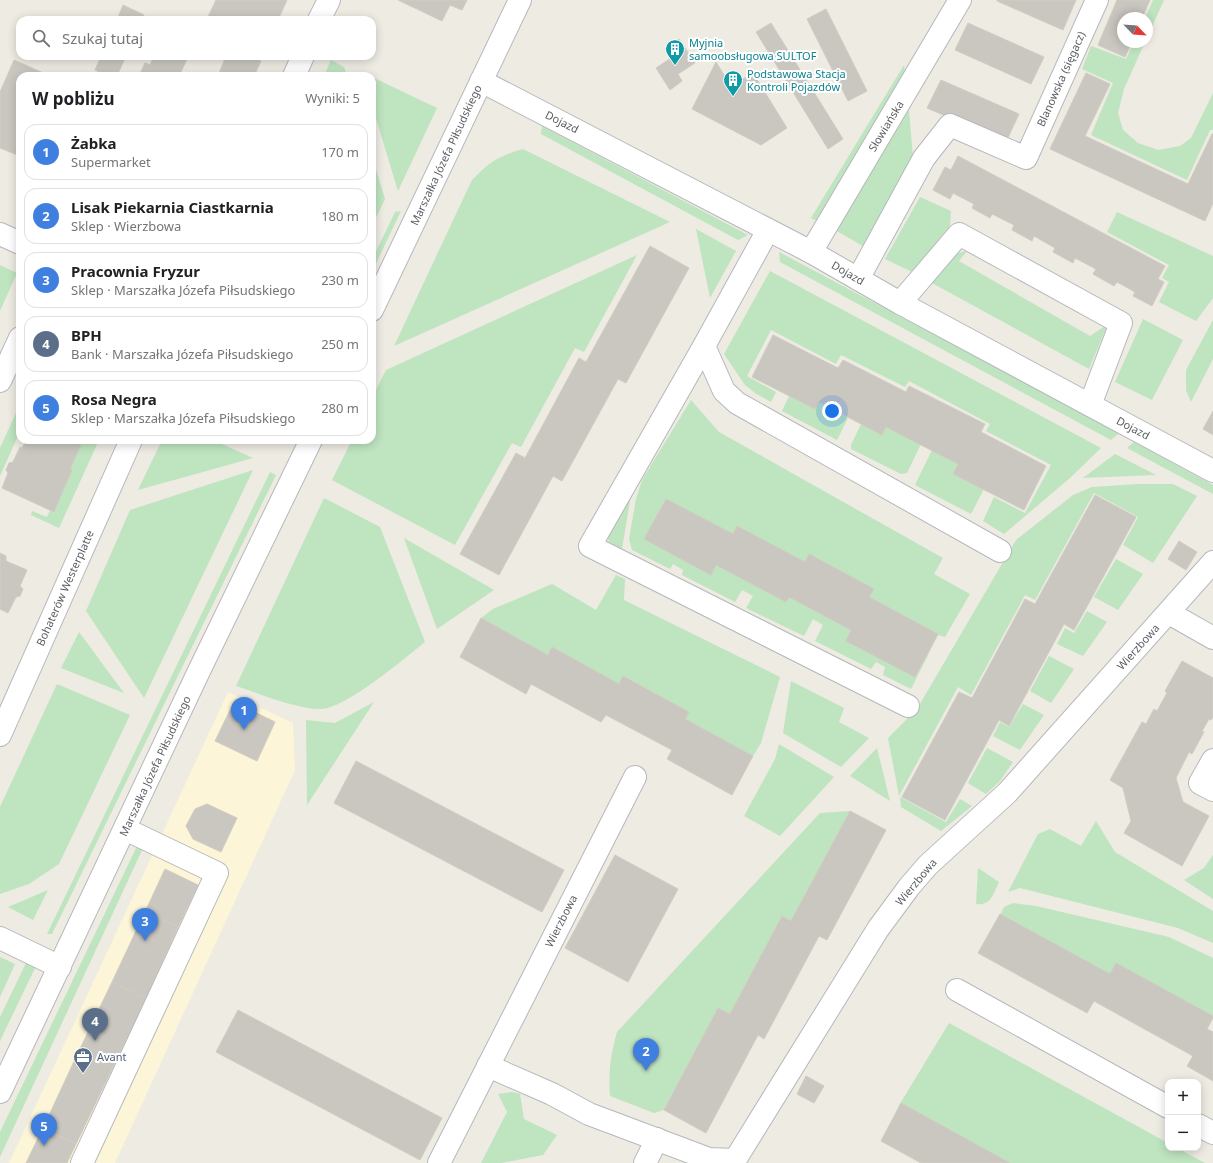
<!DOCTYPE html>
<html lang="pl">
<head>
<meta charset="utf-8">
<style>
  :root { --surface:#fff; --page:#f6f6f6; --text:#202124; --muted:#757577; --line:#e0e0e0; --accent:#e34432 }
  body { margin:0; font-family:"Noto Sans",sans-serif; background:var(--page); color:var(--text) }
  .controls { position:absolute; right:12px; bottom:12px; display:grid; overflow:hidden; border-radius:8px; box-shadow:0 2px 10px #0003 }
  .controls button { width:36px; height:36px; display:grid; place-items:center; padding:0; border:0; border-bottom:1px solid var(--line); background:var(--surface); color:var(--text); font:20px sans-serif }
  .compass { position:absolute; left:1117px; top:12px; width:36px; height:36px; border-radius:50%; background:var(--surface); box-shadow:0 2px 10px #0003; rotate:115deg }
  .you { position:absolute; left:832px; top:411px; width:14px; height:14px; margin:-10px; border:3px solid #fff; border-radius:50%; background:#1a73e8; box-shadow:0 0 0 6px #1a73e833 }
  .badge { display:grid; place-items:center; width:26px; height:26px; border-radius:50%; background:var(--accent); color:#fff; font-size:13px; font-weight:700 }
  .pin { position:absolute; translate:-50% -33px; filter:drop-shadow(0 1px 2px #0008) }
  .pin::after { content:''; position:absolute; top:21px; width:14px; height:12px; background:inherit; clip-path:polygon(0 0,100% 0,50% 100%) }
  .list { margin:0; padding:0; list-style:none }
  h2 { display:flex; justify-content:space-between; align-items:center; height:52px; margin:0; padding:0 16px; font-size:17px }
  h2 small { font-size:13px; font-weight:400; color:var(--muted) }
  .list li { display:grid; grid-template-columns:26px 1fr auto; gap:12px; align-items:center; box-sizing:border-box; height:56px; margin:0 8px 8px; padding:0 8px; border:1px solid var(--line); border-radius:12px }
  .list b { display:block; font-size:15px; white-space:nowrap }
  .list p { margin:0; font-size:13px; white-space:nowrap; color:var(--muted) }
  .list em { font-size:13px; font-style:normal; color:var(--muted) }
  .icon { flex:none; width:22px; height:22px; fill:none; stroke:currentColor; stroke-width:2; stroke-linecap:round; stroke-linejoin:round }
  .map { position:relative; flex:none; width:1213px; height:1163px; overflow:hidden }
  .search { position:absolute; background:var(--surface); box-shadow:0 2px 10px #0003; left:16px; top:16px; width:360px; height:44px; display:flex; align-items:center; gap:10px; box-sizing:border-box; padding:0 14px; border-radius:12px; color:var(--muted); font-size:15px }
  .panel { position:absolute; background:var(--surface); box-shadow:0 2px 10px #0003; left:16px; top:72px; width:360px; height:372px; border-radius:12px }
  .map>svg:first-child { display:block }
  .commercial { fill:#fcf5d7 }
  .green { fill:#bfe4c0 }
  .building { fill:#cac7c1; stroke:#d1ccc1 }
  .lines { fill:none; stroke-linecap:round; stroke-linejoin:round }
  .minor-casing { stroke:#b5b8bc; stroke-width:24 }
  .minor { stroke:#fff; stroke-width:22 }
  .labels { text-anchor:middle; stroke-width:4; stroke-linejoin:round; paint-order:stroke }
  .culture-label { font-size:11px; fill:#0d838f; stroke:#fff; text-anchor:start }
  .street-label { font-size:11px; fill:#5a5e62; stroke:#fff }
  .service-label { font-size:11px; fill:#4e5e75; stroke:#fff; text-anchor:start }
</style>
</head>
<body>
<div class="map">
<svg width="1213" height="1163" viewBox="0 0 1213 1163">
  <rect width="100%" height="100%" fill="#edebe2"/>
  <path class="commercial" d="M 228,692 L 293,723 L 295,770 L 115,1163 L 9,1163 Z"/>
  <g class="green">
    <path d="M 1153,0 L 1164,0 L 1147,38 L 1147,18 L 1145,18 Z"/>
    <path d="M 1134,42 L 1145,42 L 1124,89 L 1118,113 L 1123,130 L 1138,143 L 1158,150 L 1180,146 L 1191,138 L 1213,93 L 1213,130 L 1210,130 L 1187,180 L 1091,135 L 1113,83 L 1082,69 L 1091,46 L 1126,59 Z"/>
    <path d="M 331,60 L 344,67 L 347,76 L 324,76 Z"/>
    <path d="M 904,65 L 905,73 L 817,221 L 811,218 Z"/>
    <path d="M 372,77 L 437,108 L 398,191 L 372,105 Z"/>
    <path d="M 909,110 L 913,157 L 863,246 L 835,230 Z"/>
    <path d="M 542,126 L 748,235 L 738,240 L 541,134 Z"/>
    <path d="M 523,149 L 670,222 L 394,346 L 472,180 C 491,161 497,157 523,149 Z"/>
    <path d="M 372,156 L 385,199 L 372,226 Z"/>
    <path d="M 920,197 L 951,211 L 950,226 L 912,272 L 885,259 Z"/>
    <path d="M 401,211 L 372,272 L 372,260 L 395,212 Z"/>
    <path d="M 1117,212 L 1213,256 L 1213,298 L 1196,321 L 1159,302 L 1169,282 L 1162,278 L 1169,265 L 1107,232 Z"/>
    <path d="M 696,229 L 736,251 L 710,298 Z"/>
    <path d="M 967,251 L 959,261 L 1090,336 L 1108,324 L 1089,369 L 932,283 L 957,253 Z"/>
    <path d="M 779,252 L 1119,433 L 1111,440 L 780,262 Z"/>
    <path d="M 637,255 L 584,352 L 575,348 L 521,447 L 512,443 L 455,545 L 332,480 L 352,440 L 372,440 L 372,398 L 386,370 Z"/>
    <path d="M 0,265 L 17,273 L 0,311 Z"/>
    <path d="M 770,271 L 1101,448 L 1070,478 L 1004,534 L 983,521 L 994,497 L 1025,513 L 1051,465 L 986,431 L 990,424 L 909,381 L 905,387 L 841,355 L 836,364 L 771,330 L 747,376 L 776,392 L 771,402 L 755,393 L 745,385 L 724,354 Z"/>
    <path d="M 1143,319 L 1183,340 L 1152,400 L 1115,382 Z"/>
    <path d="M 1213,320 L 1213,359 L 1191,402 L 1186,390 L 1186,370 Z"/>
    <path d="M 789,396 L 815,409 L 819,402 L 848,418 L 837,440 L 782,411 Z"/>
    <path d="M 691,400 L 719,432 L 943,558 L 934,574 L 970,594 L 945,637 L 938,635 L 911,689 L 883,675 L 885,667 L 876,662 L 871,669 L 815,641 L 823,625 L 813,619 L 804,636 L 746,608 L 753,596 L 742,590 L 735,602 L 682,575 L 683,570 L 673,564 L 670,569 L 632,550 L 629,539 L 636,499 L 642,480 Z"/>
    <path d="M 20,404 L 20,431 L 0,476 L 0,448 Z"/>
    <path d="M 861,424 L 882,435 L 886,427 L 921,444 L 907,473 L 901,474 L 851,449 L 851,445 Z"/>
    <path d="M 82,440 L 99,440 L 59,528 L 31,515 L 32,511 L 47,517 Z"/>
    <path d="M 162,440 L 213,440 L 253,458 L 138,490 Z"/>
    <path d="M 1134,442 L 1213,485 L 1213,494 L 1127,448 Z"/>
    <path d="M 932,450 L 958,464 L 953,474 L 984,489 L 971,514 L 915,485 Z"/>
    <path d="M 1115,454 L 1156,475 L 1083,478 Z"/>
    <path d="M 253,470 L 144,698 L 86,611 L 130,510 Z"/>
    <path d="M 270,472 L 276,475 L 52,934 L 47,934 Z"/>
    <path d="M 1139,484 L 1173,484 L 1197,496 L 1153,563 L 1123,545 L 1138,517 L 1094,493 L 1035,600 L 1025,595 L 971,695 L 958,687 L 899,796 L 888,738 L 917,709 L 1016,540 L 1073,495 L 1092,487 Z"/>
    <path d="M 632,488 L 622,549 L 609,542 L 607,536 Z"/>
    <path d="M 324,498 L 380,527 L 425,642 C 405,658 345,709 321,709 C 296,709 261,694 236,686 Z"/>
    <path d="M 404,538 L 494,590 L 437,629 Z"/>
    <path d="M 1116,559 L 1143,574 L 1118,610 L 1094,597 Z"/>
    <path d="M 616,575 L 625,579 L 624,600 L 780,677 L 761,743 L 753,756 L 685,719 L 689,712 L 624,676 L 619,684 L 552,647 L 548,655 L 481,618 L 493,609 L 552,584 L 596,610 Z"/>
    <path d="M 1087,611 L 1107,622 L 1083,656 L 1057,644 L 1065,628 L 1074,633 Z"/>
    <path d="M 79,632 L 124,693 L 61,668 Z"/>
    <path d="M 1049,656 L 1074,669 L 1051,703 L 1030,691 Z"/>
    <path d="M 791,681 L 844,708 L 839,722 L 869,738 L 841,767 L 783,733 Z"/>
    <path d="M 57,684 L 130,715 L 59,864 L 29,884 L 0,894 L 0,807 Z"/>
    <path d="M 374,702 L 307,805 L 306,720 L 335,723 Z"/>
    <path d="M 1023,704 L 1044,715 L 1020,750 L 993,736 L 1000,722 L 1009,727 Z"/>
    <path d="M 779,744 L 834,777 L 780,836 L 744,816 L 775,759 Z"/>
    <path d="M 877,748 L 890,801 L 850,776 Z"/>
    <path d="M 987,748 L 1013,762 L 1000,781 L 986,794 L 968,783 Z"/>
    <path d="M 900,797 L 946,822 L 960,799 L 972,806 L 941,831 L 901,807 Z"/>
    <path d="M 850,811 L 791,921 L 782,916 L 730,1014 L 718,1008 L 664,1110 L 654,1113 L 610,1096 C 608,1073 611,1053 617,1032 L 820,813 Z"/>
    <path d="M 1096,821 L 1115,852 L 1213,911 L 1213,943 L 1178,928 L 1020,888 L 1008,892 L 1038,834 L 1050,829 L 1081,846 Z"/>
    <path d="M 139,842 L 143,848 L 0,1157 L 0,1132 Z"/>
    <path d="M 1213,855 L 1213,899 L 1184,880 L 1204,868 Z"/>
    <path d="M 978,868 L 999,882 C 993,894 991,906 976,904 Z"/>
    <path d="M 48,890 L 33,920 L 8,907 Z"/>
    <path d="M 1013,903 L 1036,906 L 1169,937 L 1213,958 L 1213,1019 L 1115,965 L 1108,977 L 999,917 L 1004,907 Z"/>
    <path d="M 0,957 L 15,964 L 0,997 Z"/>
    <path d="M 27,961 L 36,966 L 0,1041 L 0,1017 Z"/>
    <path d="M 949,1023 L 1168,1143 L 1168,1148 L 1177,1148 L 1205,1163 L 999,1163 L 898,1107 Z"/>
    <path d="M 512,1092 L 520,1094 L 524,1119 L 557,1135 L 543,1155 L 501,1163 L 481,1163 L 507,1112 L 498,1094 Z"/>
  </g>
  <g class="building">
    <path d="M 216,0 L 287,0 L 278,20 L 209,20 L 207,19 Z"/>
    <path d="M 398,0 L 467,0 L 462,10 L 450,5 L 442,21 Z"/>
    <path d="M 997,0 L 1076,0 L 1063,30 L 997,1 Z"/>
    <path d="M 1117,0 L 1150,0 L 1142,18 L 1123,18 L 1123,42 L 1132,42 L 1125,57 L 1098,45 Z"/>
    <path d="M 123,5 L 144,15 L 142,20 L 117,20 Z"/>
    <path d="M 826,9 L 867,91 L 848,101 L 807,19 Z"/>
    <path d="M 771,23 L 843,139 L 828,149 L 756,32 Z"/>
    <path d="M 968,23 L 1044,57 L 1031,84 L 955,50 Z"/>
    <path d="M 679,39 L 695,63 L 678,74 L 682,81 L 670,90 L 656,68 L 671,58 L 665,49 Z"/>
    <path d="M 101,56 L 126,56 L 117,76 L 108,76 L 95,70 Z"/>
    <path d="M 154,56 L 179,56 L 187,59 L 179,76 L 168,76 L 165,75 L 165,76 L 139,76 L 145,63 L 150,65 Z"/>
    <path d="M 226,56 L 250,56 L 261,61 L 254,76 L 218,76 Z"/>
    <path d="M 14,60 L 50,76 L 20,76 L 20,156 L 0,148 L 0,92 Z"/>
    <path d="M 716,62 L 731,86 L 753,73 L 787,128 L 761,145 L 692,109 Z"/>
    <path d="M 1086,73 L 1110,84 L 1085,136 L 1188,184 L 1212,134 L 1213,134 L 1213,203 L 1205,221 L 1050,149 Z"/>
    <path d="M 941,80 L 1019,114 L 1006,142 L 927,108 Z"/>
    <path d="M 958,156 L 1165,266 L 1158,279 L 1164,282 L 1152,306 L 1133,296 L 1135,292 L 1117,282 L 1114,286 L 1093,274 L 1096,269 L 1075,258 L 1073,263 L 1053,252 L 1055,248 L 1034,236 L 1032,241 L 1012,230 L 1014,225 L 992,214 L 990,218 L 972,208 L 974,204 L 953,193 L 950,199 L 933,190 L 945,167 L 951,170 Z"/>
    <path d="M 650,246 L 689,268 L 626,383 L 618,379 L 562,481 L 553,476 L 499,575 L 460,554 L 516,453 L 525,458 L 579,358 L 586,362 Z"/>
    <path d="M 773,335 L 838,368 L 843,360 L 906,392 L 909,386 L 985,424 L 981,432 L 1046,466 L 1024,510 L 953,474 L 958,464 L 886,427 L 882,435 L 819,402 L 815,409 L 752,377 Z"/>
    <path d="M 1213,411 L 1213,435 L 1203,429 Z"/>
    <path d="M 26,440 L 83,440 L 70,469 L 72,470 L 54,512 L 2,488 L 8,473 L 6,470 L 9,463 L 13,462 L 20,447 L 22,448 Z"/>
    <path d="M 1095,495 L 1136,517 L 1074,630 L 1064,624 L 1009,726 L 999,720 L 945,820 L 902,797 L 959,692 L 972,698 L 1025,599 L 1035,604 Z"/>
    <path d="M 666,499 L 733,534 L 737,526 L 805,562 L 809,554 L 874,589 L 869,597 L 938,634 L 915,677 L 846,641 L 851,630 L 789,597 L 786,602 L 716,565 L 711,575 L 644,539 Z"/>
    <path d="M 1179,541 L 1197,552 L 1186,570 L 1168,559 Z"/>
    <path d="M 0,553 L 6,556 L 6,561 L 27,570 L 20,586 L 23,589 L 20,596 L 16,597 L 8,613 L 0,609 Z"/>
    <path d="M 481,618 L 548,655 L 552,647 L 619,684 L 623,676 L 689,712 L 685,719 L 753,756 L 732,795 L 667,759 L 672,750 L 606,715 L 601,722 L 531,684 L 526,694 L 460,657 Z"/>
    <path d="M 1182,661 L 1213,678 L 1213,717 L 1211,720 L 1209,719 L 1202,731 L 1204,732 L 1192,754 L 1189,752 L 1176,778 L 1183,802 L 1209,816 L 1182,866 L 1124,833 L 1131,821 L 1123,788 L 1110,780 L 1142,722 L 1146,724 L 1154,709 L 1157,711 L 1167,693 L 1165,691 Z"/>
    <path d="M 234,702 L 275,722 L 257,761 L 215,741 Z"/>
    <path d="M 356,761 L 564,870 L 542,912 L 334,803 Z"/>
    <path d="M 207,804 L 237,818 L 221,852 L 193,839 L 186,826 L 195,809 Z"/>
    <path d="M 850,811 L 886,830 L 827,940 L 819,936 L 764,1039 L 758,1035 L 706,1133 L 664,1110 L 718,1008 L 730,1014 L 782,916 L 791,921 Z"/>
    <path d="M 615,855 L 678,889 L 628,982 L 565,948 Z"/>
    <path d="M 165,869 L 198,885 L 178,927 L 145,912 Z"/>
    <path d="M 145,912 L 178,927 L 146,998 L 112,982 Z"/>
    <path d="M 1000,914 L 1110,974 L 1116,963 L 1213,1016 L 1213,1018 L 1207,1029 L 1213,1032 L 1213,1081 L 1187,1066 L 1193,1056 L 1094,1001 L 1087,1013 L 978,953 Z"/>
    <path d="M 112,982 L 146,998 L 112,1069 L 78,1053 Z"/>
    <path d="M 238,1010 L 442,1118 L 420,1160 L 216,1052 Z"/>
    <path d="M 78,1053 L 112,1069 L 76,1144 L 43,1128 Z"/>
    <path d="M 806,1076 L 824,1086 L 814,1103 L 797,1094 Z"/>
    <path d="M 901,1103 L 1010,1163 L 921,1163 L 881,1141 Z"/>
    <path d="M 43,1128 L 76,1144 L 67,1163 L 26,1163 Z"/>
  </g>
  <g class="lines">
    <g class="minor-casing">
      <g id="minor">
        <path d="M 319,20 L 329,0"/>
        <path d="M 294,76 L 303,56"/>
        <path d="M 481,81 L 811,252 L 900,303 L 1213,471"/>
        <path d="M 768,230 L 704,346 L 590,546 L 908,706"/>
        <path d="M 0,234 L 20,243"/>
        <path d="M 811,252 L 960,0"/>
        <path d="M 858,279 L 924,158 L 950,125 L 1026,158 L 1097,0"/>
        <path d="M 900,303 L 959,234 L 1121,323 L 1090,405"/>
        <path d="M 372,310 L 520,0"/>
        <path d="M 704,346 L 724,391 L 737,403 L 1000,551"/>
        <path d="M 0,381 L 20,338"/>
        <path d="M 1169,613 L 1213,638"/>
        <path d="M 0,735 L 131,440"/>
        <path d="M 1213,760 L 1200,783 L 1213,790"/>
        <path d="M 0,938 L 60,967"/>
        <path d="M 957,990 L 1168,1107"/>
        <path d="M 488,1066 L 552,1094 L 589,1114 L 709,1159 L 735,1160 L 878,929 L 909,887 L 928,865 L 1007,793 L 1213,562"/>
        <path d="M 0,1092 L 199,671 L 311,440"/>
        <path d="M 1198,1125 L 1213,1133"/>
        <path d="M 82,1163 L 217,873 L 125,829"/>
        <path d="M 439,1163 L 635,777"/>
        <path d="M 645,1163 L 657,1139"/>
      </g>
    </g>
    <use href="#minor" class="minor"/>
  </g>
  <defs>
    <g id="building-pin" transform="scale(1)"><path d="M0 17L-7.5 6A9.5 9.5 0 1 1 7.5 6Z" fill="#0f9aa8" stroke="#fff"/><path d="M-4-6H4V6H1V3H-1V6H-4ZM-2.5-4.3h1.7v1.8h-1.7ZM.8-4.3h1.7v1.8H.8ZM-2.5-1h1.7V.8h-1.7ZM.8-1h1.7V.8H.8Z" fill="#fff"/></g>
    <g id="office-pin" transform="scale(1)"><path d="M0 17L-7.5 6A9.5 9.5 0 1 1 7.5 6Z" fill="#5c6f8a" stroke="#fff"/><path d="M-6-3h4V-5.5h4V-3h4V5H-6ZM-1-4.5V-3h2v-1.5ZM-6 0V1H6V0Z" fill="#fff"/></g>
  </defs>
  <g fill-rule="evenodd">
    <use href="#building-pin" x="675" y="49"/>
    <use href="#building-pin" x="733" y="80"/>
    <use href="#office-pin" x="83" y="1057"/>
  </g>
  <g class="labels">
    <g class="culture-label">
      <text x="689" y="47">Myjnia<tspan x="689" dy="13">samoobsługowa SULTOF</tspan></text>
      <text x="747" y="78">Podstawowa Stacja<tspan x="747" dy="13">Kontroli Pojazdów</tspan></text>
    </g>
    <g class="street-label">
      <text transform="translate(1061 79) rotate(-66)" y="4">Blanowska (sięgacz)</text>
      <text transform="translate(562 122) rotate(27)" y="4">Dojazd</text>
      <text transform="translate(886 126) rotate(-59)" y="4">Słowiańska</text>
      <text transform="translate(446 155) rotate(-65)" y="4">Marszałka Józefa Piłsudskiego</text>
      <text transform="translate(848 273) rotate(30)" y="4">Dojazd</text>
      <text transform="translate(1133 428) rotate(28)" y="4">Dojazd</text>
      <text transform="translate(65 588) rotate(-66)" y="4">Bohaterów Westerplatte</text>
      <text transform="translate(1138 647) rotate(-48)" y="4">Wierzbowa</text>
      <text transform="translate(155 766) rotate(-65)" y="4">Marszałka Józefa Piłsudskiego</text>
      <text transform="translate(916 882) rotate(-50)" y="4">Wierzbowa</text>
      <text transform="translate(561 921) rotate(-63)" y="4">Wierzbowa</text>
    </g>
    <g class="service-label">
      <text x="97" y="1061">Avant</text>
    </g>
  </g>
</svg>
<div class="controls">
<button>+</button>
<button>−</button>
</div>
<svg class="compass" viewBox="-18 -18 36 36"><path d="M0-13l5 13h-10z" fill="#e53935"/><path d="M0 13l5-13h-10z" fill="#757577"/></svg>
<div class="you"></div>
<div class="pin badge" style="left:244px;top:730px;background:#3f7fe0">1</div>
<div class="pin badge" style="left:646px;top:1071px;background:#3f7fe0">2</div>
<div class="pin badge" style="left:145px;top:941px;background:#3f7fe0">3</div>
<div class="pin badge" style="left:95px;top:1041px;background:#5c6f8a">4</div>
<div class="pin badge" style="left:44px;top:1146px;background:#3f7fe0">5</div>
<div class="search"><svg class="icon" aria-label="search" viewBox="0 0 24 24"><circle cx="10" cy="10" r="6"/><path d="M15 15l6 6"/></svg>Szukaj tutaj</div>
<section class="panel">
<h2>W pobliżu<small>Wyniki: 5</small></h2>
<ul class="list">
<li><span class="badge" style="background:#3f7fe0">1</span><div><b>Żabka</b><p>Supermarket</p></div><em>170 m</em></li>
<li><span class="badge" style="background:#3f7fe0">2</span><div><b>Lisak Piekarnia Ciastkarnia</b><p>Sklep · Wierzbowa</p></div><em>180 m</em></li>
<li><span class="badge" style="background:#3f7fe0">3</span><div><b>Pracownia Fryzur</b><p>Sklep · Marszałka Józefa Piłsudskiego</p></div><em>230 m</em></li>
<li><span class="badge" style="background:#5c6f8a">4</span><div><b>BPH</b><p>Bank · Marszałka Józefa Piłsudskiego</p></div><em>250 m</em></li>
<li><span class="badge" style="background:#3f7fe0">5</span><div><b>Rosa Negra</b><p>Sklep · Marszałka Józefa Piłsudskiego</p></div><em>280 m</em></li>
</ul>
</section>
</div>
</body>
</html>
